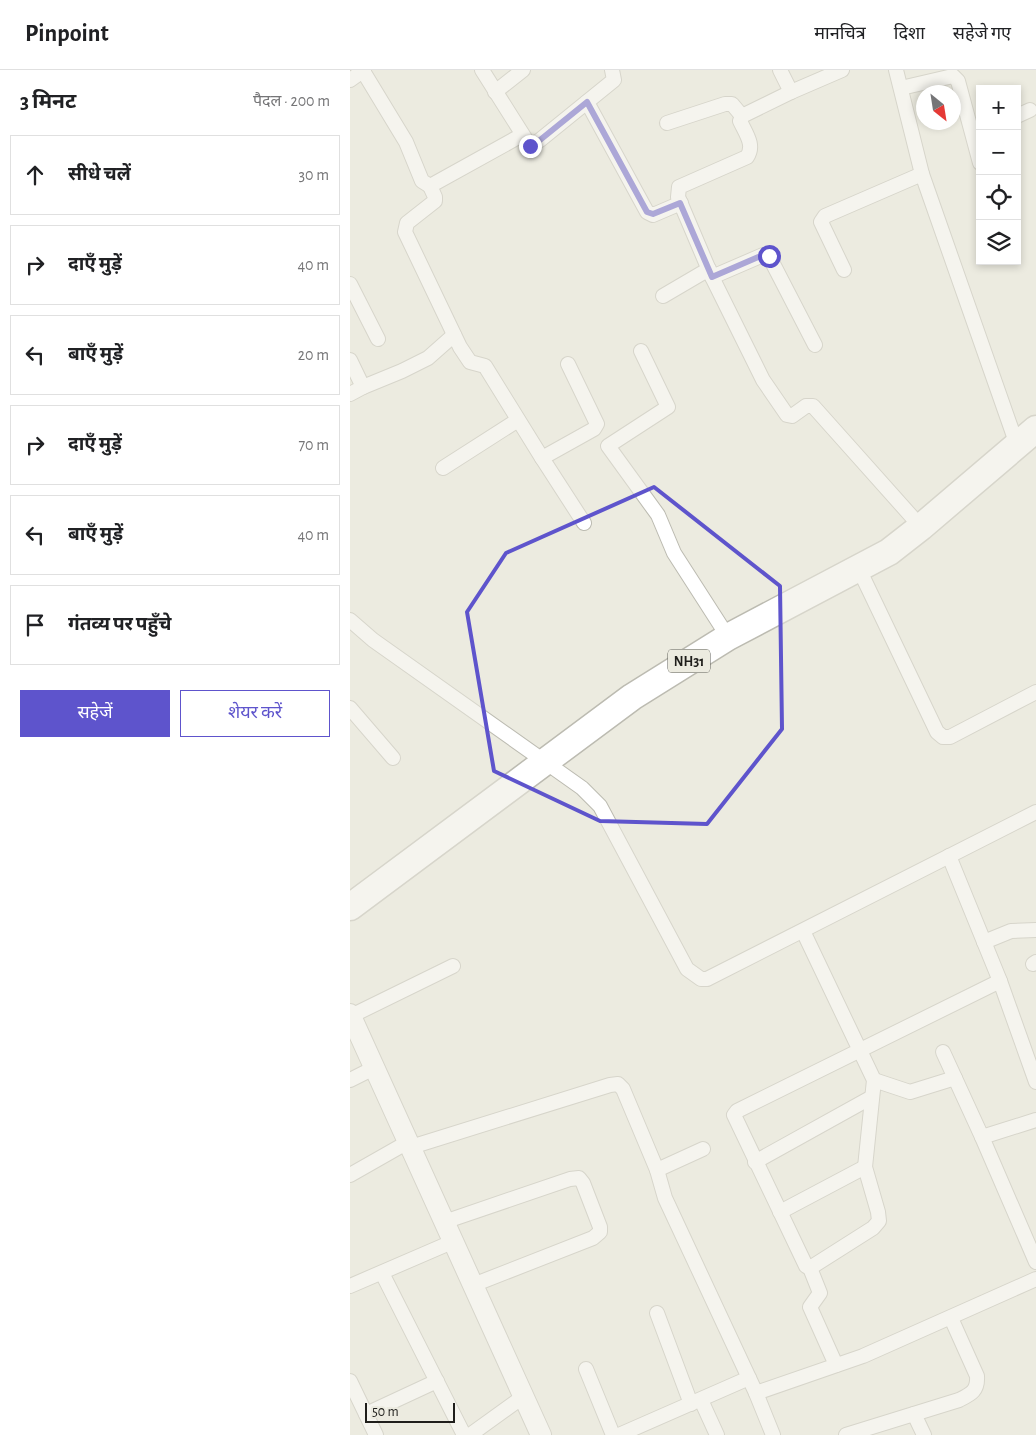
<!DOCTYPE html>
<html lang="hi">
<head>
<meta charset="utf-8">
<style>
  :root { --surface:#fff; --page:#f2f2f2; --text:#202124; --muted:#757577; --line:#e0e0e0; --accent:#5e54cc }
  body { margin:0; font-family:"Alegreya Sans","Noto Sans Devanagari",sans-serif; background:var(--page); color:var(--text) }
  .controls { position:absolute; right:15px; top:15px; display:grid; overflow:hidden; border-radius:0px; box-shadow:0 2px 8px #0003 }
  .controls button { width:45px; height:45px; display:grid; place-items:center; padding:0; border:0; border-bottom:1px solid var(--line); background:var(--surface); color:var(--text); font:25px sans-serif }
  .compass { position:absolute; left:566px; top:15px; width:45px; height:45px; border-radius:50%; background:var(--surface); box-shadow:0 2px 8px #0003; rotate:150deg }
  .scale { position:absolute; left:15px; bottom:12px; width:90px; box-sizing:border-box; padding-left:5px; border:2px solid #1f1e1b; border-top:0; font-size:14px; line-height:18px; white-space:nowrap; color:#1f1e1b; -webkit-text-stroke:4px #ecebe0; paint-order:stroke }
  .stop { position:absolute; width:15px; height:15px; margin:-11px; border:4px solid #5e54cc; border-radius:50%; background:#fff }
  .stop.end { background:#5e54cc; border-color:#fff; box-shadow:0 1px 5px #0008 }
  .list { margin:0; padding:0; list-style:none }
  h2 { display:flex; justify-content:space-between; align-items:center; height:65px; margin:0; padding:0 20px; font-size:21px }
  h2 small { font-size:16px; font-weight:400; color:var(--muted) }
  .list li { display:grid; grid-template-columns:32px 1fr auto; gap:15px; align-items:center; box-sizing:border-box; height:80px; margin:0 10px 10px; padding:0 10px; border:1px solid var(--line); border-radius:0px }
  .list b { display:block; font-size:19px; white-space:nowrap }
  .list em { font-size:16px; font-style:normal; color:var(--muted) }
  .actions { display:flex; gap:10px; padding:15px 20px }
  .actions a { flex:1; padding:11px 0; border:1px solid var(--accent); border-radius:0px; text-align:center; font-size:18px; color:var(--accent) }
  .actions .main { background:var(--accent); color:#fff }
  .icon { flex:none; width:28px; height:28px; fill:none; stroke:currentColor; stroke-width:2; stroke-linecap:round; stroke-linejoin:round }
  .map { position:relative; flex:none; width:686px; height:1365px; overflow:hidden }
  header { display:flex; align-items:center; gap:30px; box-sizing:border-box; height:70px; padding:0 25px; background:var(--surface); border-bottom:1px solid var(--line) }
  header strong { font-size:24px }
  nav { display:flex; gap:28px; margin-inline-start:auto; font-size:18px }
  main { display:flex }
  aside { flex:1; background:var(--surface) }
  .map>svg:first-child { display:block }
  .lines { fill:none; stroke-linecap:round; stroke-linejoin:round }
  .street-casing { stroke:#bcbbb1; stroke-width:16 }
  .secondary-casing { stroke:#bcbbb1; stroke-width:22 }
  .highway-casing { stroke:#bcbbb1; stroke-width:29 }
  .street { stroke:#fff; stroke-width:14 }
  .secondary { stroke:#fff; stroke-width:20 }
  .highway { stroke:#fff; stroke-width:26 }
  .route { stroke:#5e54cc; stroke-width:6 }
  .marked { fill:none; stroke:#5e54cc; stroke-width:4; stroke-linejoin:round }
  .labels { text-anchor:middle; stroke-width:5; stroke-linejoin:round; paint-order:stroke }
  .shield { fill:#ecebe0; stroke:#5c5c56; stroke-width:1 }
  .shield-label { font-size:14px; font-weight:bold; fill:#1f1e1b }
</style>
</head>
<body>
<header>
<strong>Pinpoint</strong>
<nav><a>मानचित्र</a><a>दिशा</a><a>सहेजे गए</a></nav>
</header>
<main>
<aside>
<h2>3 मिनट<small>पैदल · 200 m</small></h2>
<ul class="list">
<li><svg class="icon" aria-label="ahead" viewBox="0 0 24 24"><path d="M12 20V5M6 11l6-6 6 6"/></svg><div><b>सीधे चलें</b></div><em>30 m</em></li>
<li><svg class="icon" aria-label="right" viewBox="0 0 24 24"><path d="M7 20v-9h11M14 6l5 5-5 5"/></svg><div><b>दाएँ मुड़ें</b></div><em>40 m</em></li>
<li><svg class="icon" aria-label="left" viewBox="0 0 24 24"><path d="M17 20v-9H6M10 6l-5 5 5 5"/></svg><div><b>बाएँ मुड़ें</b></div><em>20 m</em></li>
<li><svg class="icon" aria-label="right" viewBox="0 0 24 24"><path d="M7 20v-9h11M14 6l5 5-5 5"/></svg><div><b>दाएँ मुड़ें</b></div><em>70 m</em></li>
<li><svg class="icon" aria-label="left" viewBox="0 0 24 24"><path d="M17 20v-9H6M10 6l-5 5 5 5"/></svg><div><b>बाएँ मुड़ें</b></div><em>40 m</em></li>
<li><svg class="icon" aria-label="arrive" viewBox="0 0 24 24"><path d="M6 21V4h12l-3 4 3 4H6"/></svg><div><b>गंतव्य पर पहुँचे</b></div></li>
</ul>
<div class="actions"><a class="main">सहेजें</a><a>शेयर करें</a></div>
</aside>
<div class="map">
<svg width="686" height="1365" viewBox="0 0 686 1365">
  <rect width="100%" height="100%" fill="#ecebe0"/>
  <g class="lines">
    <g class="street-casing">
      <g id="street">
        <path d="M 132,0 L 180,76 L 190,70 L 264,10 L 262,0"/>
        <path d="M 430,0 L 441,22"/>
        <path d="M 546,0 L 572,104 L 667,375"/>
        <path d="M 13,1 L 56,72 L 72,111 L 80,116"/>
        <path d="M 0,10 L 14,0"/>
        <path d="M 551,18 L 603,6 L 608,11 L 630,93"/>
        <path d="M 145,22 L 173,0"/>
        <path d="M 237,32 L 297,142 L 303,145 L 331,133"/>
        <path d="M 667,46 L 680,40"/>
        <path d="M 317,53 L 375,34 L 382,34 L 392,46"/>
        <path d="M 172,65 L 80,116 L 85,127 L 85,131 L 57,153 L 55,162 L 110,277 L 120,292 L 135,296 L 192,388 L 244,359 L 247,354 L 218,294"/>
        <path d="M 494,200 L 471,152 L 475,146 L 572,104"/>
        <path d="M 362,207 L 413,310 L 437,345 L 442,346 L 456,336 L 463,336 L 571,457"/>
        <path d="M 0,214 L 28,269"/>
        <path d="M 313,226 L 359,199"/>
        <path d="M 465,275 L 419,186 L 413,185 L 362,207 L 328,127 L 329,117 L 397,87 C 405,75 396,64 390,51 L 392,46 L 441,22 L 492,0"/>
        <path d="M 291,281 L 318,337 L 258,376 L 308,445 L 324,483 L 378,567"/>
        <path d="M 0,290 L 13,317 L 0,324"/>
        <path d="M 13,317 L 52,301 L 78,288 L 104,265"/>
        <path d="M 192,388 L 234,453"/>
        <path d="M 93,398 L 168,350"/>
        <path d="M 509,499 L 587,662 L 593,667 L 600,667 L 686,622"/>
        <path d="M 0,550 L 23,570 L 232,718 L 250,736 L 337,899 L 351,909 L 357,909 L 686,742"/>
        <path d="M 0,638 L 43,688"/>
        <path d="M 453,861 L 524,1010 L 515,1097 L 528,1142 L 529,1151 L 523,1158 L 460,1198 L 456,1196 L 384,1045 L 387,1041 L 650,911 L 599,786"/>
        <path d="M 634,872 L 661,861 L 686,860"/>
        <path d="M 683,894 L 686,892"/>
        <path d="M 650,911 L 686,1012"/>
        <path d="M 1,946 L 103,896"/>
        <path d="M 593,982 L 632,1067"/>
        <path d="M 0,1010 L 24,998"/>
        <path d="M 524,1010 L 560,1022 L 605,1008"/>
        <path d="M 686,1050 L 632,1067 L 686,1192"/>
        <path d="M 61,1077 L 260,1015 L 268,1014 L 273,1019 L 307,1100 L 315,1128 L 399,1308 L 269,1365"/>
        <path d="M 405,1092 L 522,1027"/>
        <path d="M 307,1100 L 353,1079"/>
        <path d="M 0,1105 L 58,1072"/>
        <path d="M 430,1142 L 515,1097"/>
        <path d="M 94,1152 L 220,1109 L 229,1108 L 233,1113 L 250,1157 L 250,1162 L 243,1168 L 123,1215"/>
        <path d="M 460,1198 L 470,1223 L 460,1237 L 486,1295"/>
        <path d="M 32,1203 L 114,1365"/>
        <path d="M 0,1216 L 102,1172"/>
        <path d="M 307,1243 L 341,1334"/>
        <path d="M 236,1299 L 263,1365"/>
        <path d="M 399,1308 L 406,1323 L 513,1286 L 686,1209"/>
        <path d="M 0,1311 L 26,1365"/>
        <path d="M 406,1323 L 423,1365"/>
        <path d="M 351,1330 L 367,1365"/>
        <path d="M 16,1344 L 87,1311"/>
        <path d="M 564,1344 L 574,1365"/>
        <path d="M 120,1365 L 174,1326"/>
        <path d="M 496,1365 L 609,1330 C 621,1324 628,1321 627,1306 L 601,1248"/>
      </g>
    </g>
    <g class="secondary-casing">
      <path id="secondary" d="M 0,944 L 191,1365"/>
    </g>
    <g class="highway-casing">
      <path id="highway" d="M 0,837 L 282,627 L 378,567 L 539,482 L 571,457 L 686,359"/>
    </g>
    <use href="#street" class="street"/>
    <use href="#secondary" class="secondary"/>
    <use href="#highway" class="highway"/>
  </g>
  <g class="lines">
    <path class="route" d="M 180,76 L 190,70 L 237,32 L 297,142 L 303,144 L 330,133 L 362,207 L 413,185 L 419,186"/>
  </g>
  <path d="M0 0H686V1365H0ZM 304,417 L 430,516 L 432,659 L 357,754 L 250,751 L 144,701 L 117,542 L 156,483 Z" fill="#ecebe0" fill-opacity=".55" fill-rule="evenodd"/>
  <path class="marked" d="M 304,417 L 430,516 L 432,659 L 357,754 L 250,751 L 144,701 L 117,542 L 156,483 Z"/>
  <g class="labels">
    <rect class="shield" x="318" y="579.5" width="42" height="23" rx="4"/>
    <g class="shield-label">
      <text x="339" y="596">NH31</text>
    </g>
  </g>
</svg>
<div class="controls">
<button>+</button>
<button>−</button>
<button><svg class="icon" aria-label="locate" viewBox="0 0 24 24"><circle cx="12" cy="12" r="6"/><path d="M12 2v4M12 18v4M2 12h4M18 12h4"/></svg></button>
<button><svg class="icon" aria-label="layers" viewBox="0 0 24 24"><path d="M12 4l9 5-9 5-9-5zM3 14l9 5 9-5"/></svg></button>
</div>
<svg class="compass" viewBox="-18 -18 36 36"><path d="M0-13l5 13h-10z" fill="#e53935"/><path d="M0 13l5-13h-10z" fill="#757577"/></svg>
<div class="scale">50 m</div>
<div class="stop" style="left:419px;top:186px"></div>
<div class="stop end" style="left:180px;top:76px"></div>
</div>
</main>
</body>
</html>
